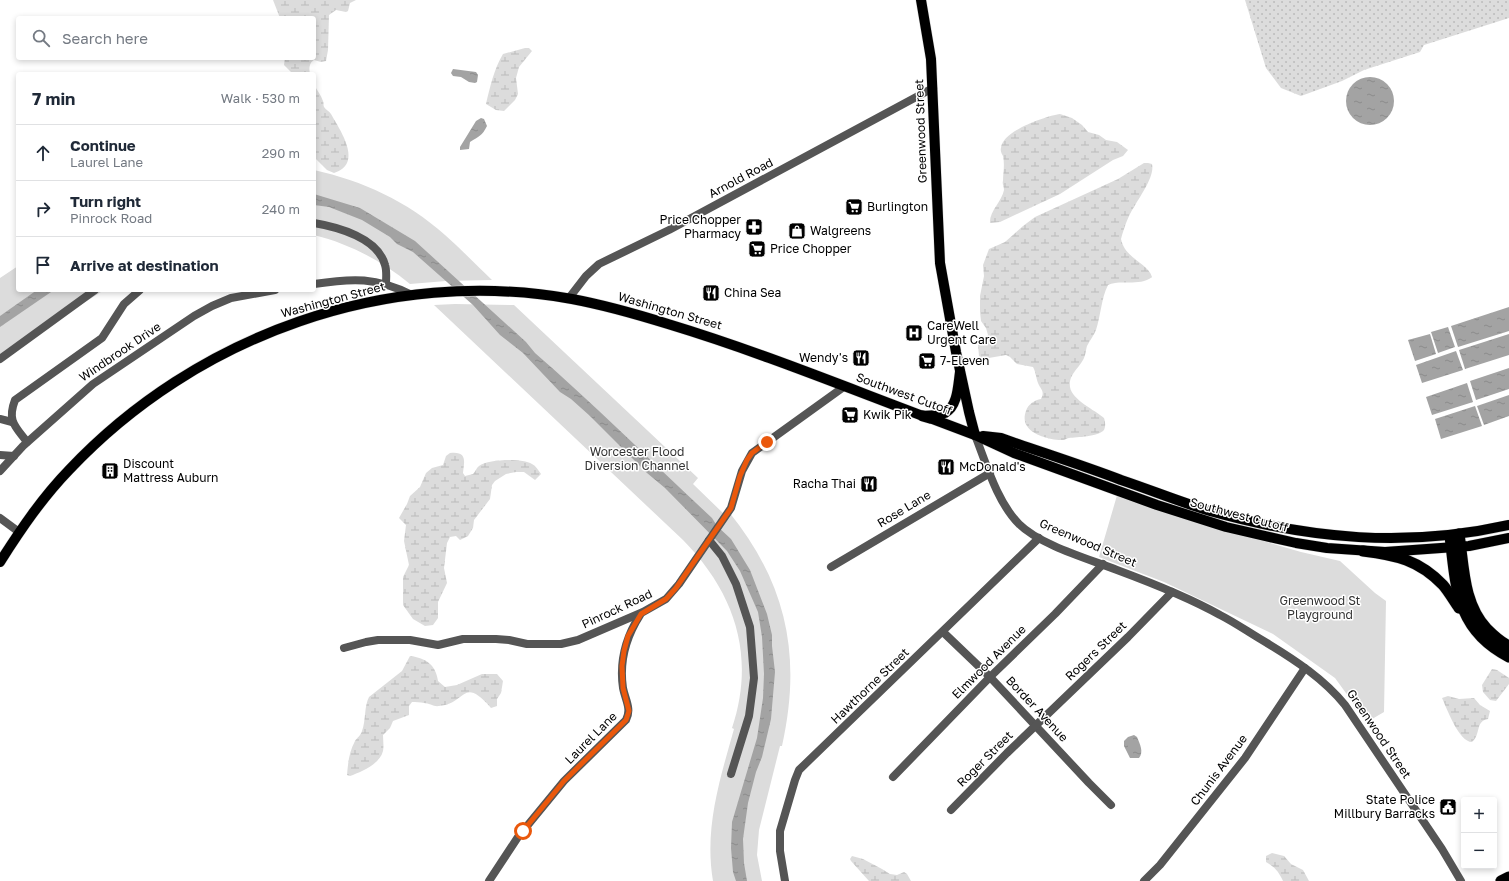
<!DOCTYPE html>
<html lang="en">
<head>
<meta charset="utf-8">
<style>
  :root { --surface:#fff; --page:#f2f2f3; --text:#1f2937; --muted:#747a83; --line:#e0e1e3 }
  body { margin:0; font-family:"Golos Text",sans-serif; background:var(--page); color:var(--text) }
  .controls { position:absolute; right:12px; bottom:12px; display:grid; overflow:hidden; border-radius:4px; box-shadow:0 2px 6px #0003 }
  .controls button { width:36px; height:36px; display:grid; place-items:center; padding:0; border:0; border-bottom:1px solid var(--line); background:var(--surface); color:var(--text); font:20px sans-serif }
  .stop { position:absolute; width:12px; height:12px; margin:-9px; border:3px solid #ea580c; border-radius:50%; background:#fff }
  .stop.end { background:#ea580c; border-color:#fff; box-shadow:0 1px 4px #0008 }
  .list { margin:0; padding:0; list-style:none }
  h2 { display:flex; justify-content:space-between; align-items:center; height:52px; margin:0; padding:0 16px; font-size:17px }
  h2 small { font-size:13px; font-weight:400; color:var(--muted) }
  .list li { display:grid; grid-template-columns:26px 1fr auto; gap:12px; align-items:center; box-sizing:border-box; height:56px; padding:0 16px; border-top:1px solid var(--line) }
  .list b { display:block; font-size:15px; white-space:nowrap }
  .list p { margin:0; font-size:13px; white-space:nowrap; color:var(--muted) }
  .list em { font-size:13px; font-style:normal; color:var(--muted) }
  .icon { flex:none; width:22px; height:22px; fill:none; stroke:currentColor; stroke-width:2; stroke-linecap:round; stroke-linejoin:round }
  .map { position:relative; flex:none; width:1509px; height:881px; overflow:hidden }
  .search { position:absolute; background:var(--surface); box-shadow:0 2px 6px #0003; left:16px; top:16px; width:300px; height:44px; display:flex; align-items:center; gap:10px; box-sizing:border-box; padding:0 14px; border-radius:4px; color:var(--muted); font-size:15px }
  .panel { position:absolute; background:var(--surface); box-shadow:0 2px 6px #0003; left:16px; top:72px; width:300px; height:220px; border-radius:4px }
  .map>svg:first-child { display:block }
  .grass { fill:url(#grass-dots) }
  .wetland { fill:url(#wetland-marsh) }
  .park { fill:#dcdcdc }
  .water { fill:url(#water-ripples) }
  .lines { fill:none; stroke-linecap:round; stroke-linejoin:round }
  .major-casing { stroke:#dbdbdb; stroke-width:11 }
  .highway-casing { stroke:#dbdbdb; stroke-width:12 }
  .minor { stroke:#555; stroke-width:8 }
  .major { stroke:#000; stroke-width:10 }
  .highway { stroke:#000; stroke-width:11 }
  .route { stroke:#ea580c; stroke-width:5 }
  .labels { text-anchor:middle; stroke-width:3; stroke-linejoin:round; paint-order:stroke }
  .street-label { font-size:12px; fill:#000; stroke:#fff }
  .poi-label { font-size:12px; fill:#000; stroke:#fff; text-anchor:start }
  .park-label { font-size:12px; fill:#333; stroke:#fff }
</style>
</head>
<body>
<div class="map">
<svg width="1509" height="881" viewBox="0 0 1509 881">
  <defs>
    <pattern id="grass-dots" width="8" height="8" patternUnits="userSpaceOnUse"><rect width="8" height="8" fill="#dcdcdc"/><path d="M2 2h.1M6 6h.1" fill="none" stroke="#bbb" stroke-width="1.8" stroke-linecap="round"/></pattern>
    <pattern id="wetland-marsh" width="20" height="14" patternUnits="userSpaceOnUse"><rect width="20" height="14" fill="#dcdcdc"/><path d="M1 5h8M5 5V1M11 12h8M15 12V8" fill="none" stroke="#bbb"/></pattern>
    <pattern id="water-ripples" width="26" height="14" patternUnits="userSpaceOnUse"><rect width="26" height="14" fill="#a3a3a3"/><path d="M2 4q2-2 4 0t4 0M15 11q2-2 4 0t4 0" fill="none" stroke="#8b8b8b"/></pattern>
  </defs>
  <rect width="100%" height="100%" fill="#fff"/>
  <path class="grass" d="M 1245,0 L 1509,0 L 1509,18 L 1424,45 L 1420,52 L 1364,70 L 1342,81 L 1301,96 L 1281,88 L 1266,68 Z"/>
  <g class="wetland">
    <path d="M 273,0 L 356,0 L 350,3 L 348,11 L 346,12 L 336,10 L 329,15 L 328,50 L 326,61 L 321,62 L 314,60 C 309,63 309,68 310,74 L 293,74 L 284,65 L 285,58 L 314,58 L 314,18 L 280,18 Z"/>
    <path d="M 525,48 L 529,48 L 532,51 L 519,67 L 516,78 L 518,94 L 515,100 L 504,111 L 496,110 L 486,104 C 490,87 494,69 503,54 Z"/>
    <path d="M 314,85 C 317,90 321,95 323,101 C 324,103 323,105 324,107 C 326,110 329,111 331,114 C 340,130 364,164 334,173 L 327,170 L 314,157 Z"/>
    <path d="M 1060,114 L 1072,118 L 1082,125 L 1088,132 L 1099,135 L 1106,140 L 1117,142 L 1128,150 L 1123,156 L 1113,160 L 1060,194 L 1000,222 L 990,223 C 989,212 1002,201 1004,190 C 1004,186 1002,184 1003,181 C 1003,173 1005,165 1003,156 C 1002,154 1000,151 1001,148 C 1002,131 1046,116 1060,114 Z"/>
    <path d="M 1144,163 L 1148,163 L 1152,164 C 1155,176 1140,196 1134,207 C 1128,216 1124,228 1121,239 C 1125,259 1148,263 1152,277 C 1139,287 1119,279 1108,285 C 1101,299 1101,315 1096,330 C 1094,335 1090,340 1087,346 C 1086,349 1086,352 1085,355 C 1082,367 1068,373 1070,387 C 1072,400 1095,410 1104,418 C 1105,421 1106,426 1104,430 C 1098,437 1077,437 1069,438 C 1067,438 1065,440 1063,440 C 1053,441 1032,435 1027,426 C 1024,422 1024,416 1026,411 C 1028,404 1035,400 1041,399 C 1045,391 1041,390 1038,383 C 1036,378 1036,372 1033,367 L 1017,364 L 1010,357 L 1006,355 L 983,359 L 979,356 L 978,345 L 986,338 L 988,335 L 986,328 L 981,321 L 980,312 L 980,296 L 984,276 L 983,265 L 989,249 L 1005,242 L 1023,226 L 1035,217 L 1118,179 Z"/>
    <path d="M 450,453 C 468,451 464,462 463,473 L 465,476 L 473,474 C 476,471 476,468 479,466 C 489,459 522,458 532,464 C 536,466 538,470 541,474 L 535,480 L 524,472 L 516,472 L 506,474 L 495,481 L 492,485 L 490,499 L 474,520 L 473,528 L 468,536 L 460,540 L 456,536 L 450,537 L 447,543 L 444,568 L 447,583 L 438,602 L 438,618 L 433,625 L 425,626 L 413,619 L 403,605 L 403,577 L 409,565 L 404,541 L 406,525 L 399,518 L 407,504 L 410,496 L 420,487 L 426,473 L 432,468 L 443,465 L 446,456 Z"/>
    <path d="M 410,656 C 426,658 436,665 438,681 L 445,687 L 457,685 L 482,674 L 497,674 L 503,681 L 501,693 L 497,699 L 497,706 L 491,708 C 462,675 467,704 439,706 C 434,707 429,703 424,703 C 420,702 416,702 412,702 L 409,706 L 409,715 L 393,721 L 390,728 L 383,735 C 383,740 384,746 383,751 C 380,764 361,772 350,776 L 347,775 C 348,763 349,752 355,741 C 357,738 361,735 362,731 C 366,721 364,706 369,697 L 402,671 Z"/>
    <path d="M 1492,669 L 1497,670 L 1509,678 L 1509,684 L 1496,701 L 1490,700 L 1483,692 L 1482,685 Z"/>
    <path d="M 1448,696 L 1459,699 L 1474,698 L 1480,705 L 1490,711 L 1488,719 C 1475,721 1481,735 1472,742 C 1459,742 1447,709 1442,698 Z"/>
    <path d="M 1272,853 L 1284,856 L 1291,864 L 1303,870 L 1309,881 L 1283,881 C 1279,872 1275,867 1266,862 L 1266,856 Z"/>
    <path d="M 852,856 L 863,859 L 882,869 L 890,874 L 897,875 L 904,872 L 907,874 L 911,881 L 869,881 L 851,861 L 850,859 Z"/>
  </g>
  <g class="park">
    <path d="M 314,170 C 363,181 407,201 445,235 C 461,249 476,265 492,280 L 446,281 L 410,284 C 382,261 350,244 314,235 Z"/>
    <path d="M 18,266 L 18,290 L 104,290 L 0,357 L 0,278 Z"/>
    <path d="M 455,304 L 514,305 L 698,478 L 693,484 L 725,515 L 729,512 C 787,584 802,656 782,746 L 780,746 L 759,830 L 757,855 L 762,881 L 713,881 C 704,828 720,779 734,729 L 732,728 C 756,656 735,593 683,540 L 434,305 Z"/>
    <path d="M 1118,492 L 1181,517 L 1301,552 L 1340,561 L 1375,593 L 1386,601 L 1384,712 L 1367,722 L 1335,678 L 1273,634 L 1164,582 L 1099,557 Z"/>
  </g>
  <g class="water">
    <path d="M 453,69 L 476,72 L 478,75 L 477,82 L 475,83 L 469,82 L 461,77 L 453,76 L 451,73 Z"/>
    <circle cx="1370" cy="101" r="24"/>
    <path d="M 481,118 L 484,119 L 487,126 C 482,136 479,136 470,142 L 469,149 L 460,150 L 460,147 L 476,121 Z"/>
    <path d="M 314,194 L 360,208 L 415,241 L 526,342 L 535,353 C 596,406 653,463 712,518 L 717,526 L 731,539 L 750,570 L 767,614 L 772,635 L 772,646 L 775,672 L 771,719 L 762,757 L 756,772 L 748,803 L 743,839 L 744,863 L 747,881 L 736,881 L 733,872 L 731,848 L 732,822 L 757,738 L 763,698 L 764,674 L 762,637 L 758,612 L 740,571 L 727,551 L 665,488 L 647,473 L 590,416 L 571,399 L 560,392 L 523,353 L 500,335 L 473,305 L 413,252 L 397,244 L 390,237 L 362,220 L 329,207 L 314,205 Z"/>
    <path d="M 37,290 L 54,290 L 0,327 L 0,316 Z"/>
    <path d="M 1509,307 L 1509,331 L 1458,347 L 1451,326 Z"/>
    <path d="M 1448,327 L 1455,347 L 1438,353 L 1431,332 Z"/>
    <path d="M 1430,334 L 1436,354 L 1415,361 L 1408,340 Z"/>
    <path d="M 1509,334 L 1509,355 L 1465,369 L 1459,350 Z"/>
    <path d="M 1456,351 L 1463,370 L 1422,383 L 1416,365 Z"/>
    <path d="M 1509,368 L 1509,389 L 1476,400 L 1470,381 Z"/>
    <path d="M 1467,383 L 1473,402 L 1432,415 L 1426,397 Z"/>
    <path d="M 1509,395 L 1509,416 L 1484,425 L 1477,406 Z"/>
    <path d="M 1475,406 L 1482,426 L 1441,439 L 1435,419 Z"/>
    <path d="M 1134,735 L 1137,737 C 1140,744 1144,752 1139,758 L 1130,758 L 1124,746 L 1124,741 L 1128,737 Z"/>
  </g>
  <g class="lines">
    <g class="major-casing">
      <g id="major">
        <path d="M 921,0 L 931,59 L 940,263 L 956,352 L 969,412 L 975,435"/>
        <path d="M 930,418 L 975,435 L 1014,453 L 1157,505 L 1226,527 L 1296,543 L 1327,548 L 1385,552 L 1469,546 L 1509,538"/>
        <path d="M 983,436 L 1001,438 L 1018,444 C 1053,456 1087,467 1121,480 C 1151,490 1180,502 1210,511 C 1310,539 1407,548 1509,525"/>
        <path d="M 0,562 C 21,529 42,498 69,470 C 196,335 388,266 572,299 C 604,305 636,314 668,324 C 754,350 838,384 923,416 C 930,415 938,416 945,413 C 958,406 958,385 960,372"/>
      </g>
    </g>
    <g class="highway-casing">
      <g id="highway">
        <path d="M 923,416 L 930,418"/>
        <path d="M 1459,534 C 1464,567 1463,603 1487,629 C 1493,635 1500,642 1509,646"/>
        <path d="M 1450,536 C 1456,587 1456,630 1509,657"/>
        <path d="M 1363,551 C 1396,555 1419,560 1443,585 C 1449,592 1454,601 1459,608"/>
        <path d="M 1501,881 L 1509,877"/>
      </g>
    </g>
    <g class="minor">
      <path d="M 314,223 C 338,227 378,238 385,265 C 387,271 386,278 386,284"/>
      <path d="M 314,284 C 353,278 376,277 412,295"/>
      <path d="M 569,298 L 586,276 L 599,264 L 669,230 L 933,88"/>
      <path d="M 0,359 L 95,290"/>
      <path d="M 0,419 L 12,422"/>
      <path d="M 975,435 C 986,463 997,502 1019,524 C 1040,545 1089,559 1117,570 C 1152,583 1188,597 1220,615 C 1236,623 1251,634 1267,643 C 1295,660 1324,679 1345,705 L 1442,849 L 1461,881"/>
      <path d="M 27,442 C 15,426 7,421 15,400 L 102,338 L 124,304 L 140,290"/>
      <path d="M 0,455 L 14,456"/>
      <path d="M 0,471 L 23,446 L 93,384 L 194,316 L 212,306 L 231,298 L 275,290"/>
      <path d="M 0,518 L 19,532"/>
      <path d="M 709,540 L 722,556 L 736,584 L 750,627 L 754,678 L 749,716 L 731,774"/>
      <path d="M 831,567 L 990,473"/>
      <path d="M 943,632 L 990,677 L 1089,783 L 1111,805"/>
      <path d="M 344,648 L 366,642 L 378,640 L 410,640 L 438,645 L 463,639 L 496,639 L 509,640 L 527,644 L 561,644 L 578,640 L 643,612 L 666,599 L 679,584 L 731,508 L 742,471 L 752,453 L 845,386"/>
      <path d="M 893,777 L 990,677 L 1055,614 L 1103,564"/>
      <path d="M 951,810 L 1007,753 L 1128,637 L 1172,592"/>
      <path d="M 489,881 L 518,837 L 564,781 L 626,720 C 632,709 625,699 623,688 C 619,661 626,637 640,615"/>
      <path d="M 785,881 L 780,851 L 780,831 L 795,780 L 799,770 L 1039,538"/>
      <path d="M 1144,881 L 1160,865 L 1245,758 L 1305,668"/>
    </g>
    <use href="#major" class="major"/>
    <use href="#highway" class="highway"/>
  </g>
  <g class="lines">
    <path class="route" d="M 523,831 L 564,781 L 626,720 L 629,711 L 623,688 L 622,666 L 624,651 L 628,636 L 641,614 L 666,599 L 676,588 L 731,508 L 740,476 L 747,460 L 752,453 L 767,442"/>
  </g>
  <defs>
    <g id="supermarket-square" transform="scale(0.9)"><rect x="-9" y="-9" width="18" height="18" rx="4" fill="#000" stroke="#fff"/><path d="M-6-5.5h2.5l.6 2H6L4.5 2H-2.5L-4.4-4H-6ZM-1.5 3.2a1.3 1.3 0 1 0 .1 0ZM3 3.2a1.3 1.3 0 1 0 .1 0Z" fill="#fff"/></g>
    <g id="pharmacy-square" transform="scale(0.9)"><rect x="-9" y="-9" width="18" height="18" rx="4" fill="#000" stroke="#fff"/><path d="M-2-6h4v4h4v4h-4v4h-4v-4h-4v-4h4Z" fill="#fff"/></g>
    <g id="shop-square" transform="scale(0.9)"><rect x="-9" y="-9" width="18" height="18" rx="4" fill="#000" stroke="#fff"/><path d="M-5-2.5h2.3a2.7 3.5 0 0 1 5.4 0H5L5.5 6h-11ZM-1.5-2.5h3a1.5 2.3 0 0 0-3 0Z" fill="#fff"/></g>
    <g id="restaurant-square" transform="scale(0.9)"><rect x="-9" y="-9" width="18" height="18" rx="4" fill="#000" stroke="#fff"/><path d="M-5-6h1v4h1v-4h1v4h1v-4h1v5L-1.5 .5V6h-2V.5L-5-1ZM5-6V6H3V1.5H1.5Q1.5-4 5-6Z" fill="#fff"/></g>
    <g id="hospital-square" transform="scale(0.9)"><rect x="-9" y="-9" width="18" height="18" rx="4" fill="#000" stroke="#fff"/><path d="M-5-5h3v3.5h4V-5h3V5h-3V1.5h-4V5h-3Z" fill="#fff"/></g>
    <g id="building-square" transform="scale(0.9)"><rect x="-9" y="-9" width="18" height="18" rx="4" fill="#000" stroke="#fff"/><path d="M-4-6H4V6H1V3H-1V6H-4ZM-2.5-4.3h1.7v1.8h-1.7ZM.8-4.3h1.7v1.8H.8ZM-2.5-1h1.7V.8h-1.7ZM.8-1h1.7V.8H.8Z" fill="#fff"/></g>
    <g id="civic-square" transform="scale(0.9)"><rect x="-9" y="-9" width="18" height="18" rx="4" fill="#000" stroke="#fff"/><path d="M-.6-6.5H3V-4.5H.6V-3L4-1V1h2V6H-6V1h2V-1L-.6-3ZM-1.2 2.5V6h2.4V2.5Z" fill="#fff"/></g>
  </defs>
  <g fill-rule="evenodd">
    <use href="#supermarket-square" x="854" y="207"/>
    <use href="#pharmacy-square" x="754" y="227"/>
    <use href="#shop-square" x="797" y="231"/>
    <use href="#supermarket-square" x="757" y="249"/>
    <use href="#restaurant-square" x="711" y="293"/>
    <use href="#hospital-square" x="914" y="333"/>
    <use href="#restaurant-square" x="861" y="358"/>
    <use href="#supermarket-square" x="927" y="361"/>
    <use href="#supermarket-square" x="850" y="415"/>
    <use href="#restaurant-square" x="946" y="467"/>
    <use href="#building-square" x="110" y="471"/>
    <use href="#restaurant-square" x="869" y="484"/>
    <use href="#civic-square" x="1448" y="807"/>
  </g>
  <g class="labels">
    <g class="street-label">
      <text transform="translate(921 131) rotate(-92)" y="4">Greenwood Street</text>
      <text transform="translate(741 178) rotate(-28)" y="4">Arnold Road</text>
      <text transform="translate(333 300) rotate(-15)" y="4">Washington Street</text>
      <text transform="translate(670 311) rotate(16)" y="4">Washington Street</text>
      <text transform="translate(120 352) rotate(-34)" y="4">Windbrook Drive</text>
      <text transform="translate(904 394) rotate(20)" y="4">Southwest Cutoff</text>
      <text transform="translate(904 509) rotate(-31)" y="4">Rose Lane</text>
      <text transform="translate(1239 515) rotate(15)" y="4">Southwest Cutoff</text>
      <text transform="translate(1088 543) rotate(23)" y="4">Greenwood Street</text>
      <text transform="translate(617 609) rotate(-25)" y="4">Pinrock Road</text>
      <text transform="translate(1096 651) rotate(-44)" y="4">Rogers Street</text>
      <text transform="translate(989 662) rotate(-45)" y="4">Elmwood Avenue</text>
      <text transform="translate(870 686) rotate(-44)" y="4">Hawthorne Street</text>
      <text transform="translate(1037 709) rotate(47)" y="4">Border Avenue</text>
      <text transform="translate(1379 734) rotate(56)" y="4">Greenwood Street</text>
      <text transform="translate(591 738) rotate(-45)" y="4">Laurel Lane</text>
      <text transform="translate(985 759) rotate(-45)" y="4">Roger Street</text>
      <text transform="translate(1219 770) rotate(-53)" y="4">Chunis Avenue</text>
    </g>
    <g class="poi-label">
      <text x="867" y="211">Burlington</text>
      <text x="741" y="224" text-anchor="end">Price Chopper<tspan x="741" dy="14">Pharmacy</tspan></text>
      <text x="810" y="235">Walgreens</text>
      <text x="770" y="253">Price Chopper</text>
      <text x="724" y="297">China Sea</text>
      <text x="927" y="330">CareWell<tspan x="927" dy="14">Urgent Care</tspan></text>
      <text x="848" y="362" text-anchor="end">Wendy's</text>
      <text x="940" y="365">7-Eleven</text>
      <text x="863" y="419">Kwik Pik</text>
      <text x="123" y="468">Discount<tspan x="123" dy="14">Mattress Auburn</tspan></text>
      <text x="959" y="471">McDonald's</text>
      <text x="856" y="488" text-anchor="end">Racha Thai</text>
      <text x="1435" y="804" text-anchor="end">State Police<tspan x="1435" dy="14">Millbury Barracks</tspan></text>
    </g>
    <g class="park-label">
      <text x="637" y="456">Worcester Flood<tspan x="637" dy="14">Diversion Channel</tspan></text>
      <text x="1320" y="605">Greenwood St<tspan x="1320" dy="14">Playground</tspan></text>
    </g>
  </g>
</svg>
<div class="controls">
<button>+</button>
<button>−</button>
</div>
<div class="stop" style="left:523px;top:831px"></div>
<div class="stop end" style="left:767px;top:442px"></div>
<div class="search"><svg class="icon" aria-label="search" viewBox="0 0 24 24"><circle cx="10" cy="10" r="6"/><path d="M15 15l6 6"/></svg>Search here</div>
<section class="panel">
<h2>7 min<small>Walk · 530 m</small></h2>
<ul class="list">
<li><svg class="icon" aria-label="ahead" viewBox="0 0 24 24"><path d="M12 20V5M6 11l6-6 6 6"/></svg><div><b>Continue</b><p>Laurel Lane</p></div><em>290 m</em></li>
<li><svg class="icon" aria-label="right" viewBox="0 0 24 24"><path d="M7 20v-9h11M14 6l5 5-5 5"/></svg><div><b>Turn right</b><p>Pinrock Road</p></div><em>240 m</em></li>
<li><svg class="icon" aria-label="arrive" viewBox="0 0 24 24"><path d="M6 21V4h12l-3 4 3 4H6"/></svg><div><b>Arrive at destination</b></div></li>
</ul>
</section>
</div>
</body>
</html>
